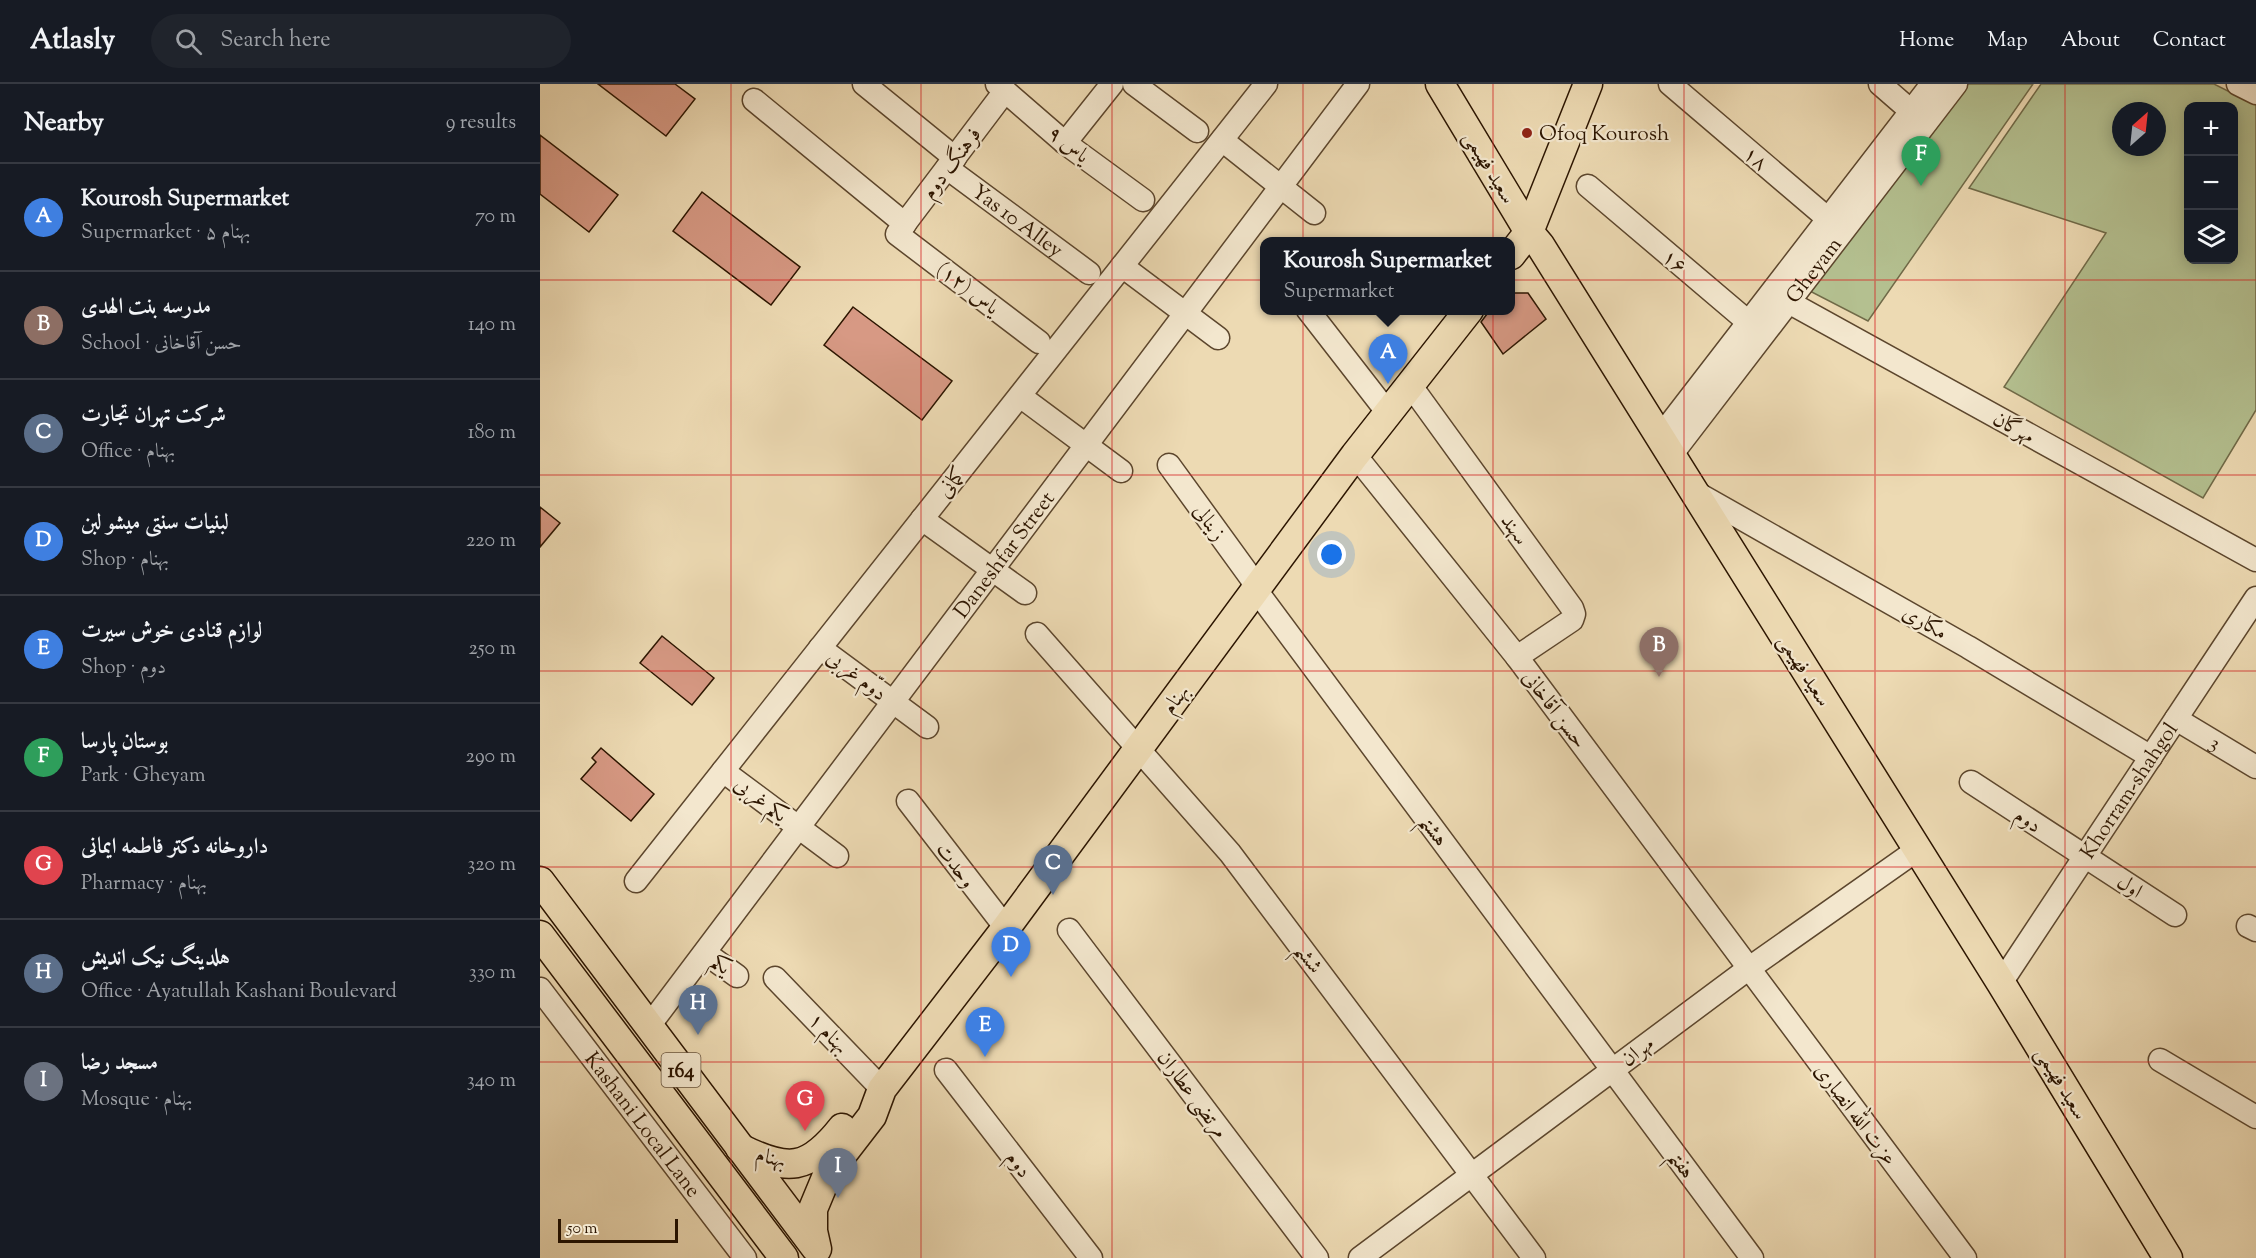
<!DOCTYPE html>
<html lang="en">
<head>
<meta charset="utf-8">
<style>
  :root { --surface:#171b24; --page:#20242c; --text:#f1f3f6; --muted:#9ea1a6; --line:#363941; --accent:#b45309 }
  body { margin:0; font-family:"Sorts Mill Goudy",Amiri,serif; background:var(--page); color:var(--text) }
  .controls { position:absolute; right:18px; top:18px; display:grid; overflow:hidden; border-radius:12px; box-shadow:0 3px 15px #0003 }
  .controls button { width:54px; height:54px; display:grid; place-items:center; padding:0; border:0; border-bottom:2px solid var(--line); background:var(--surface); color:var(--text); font:30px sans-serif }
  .compass { position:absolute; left:1572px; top:18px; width:54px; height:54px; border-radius:50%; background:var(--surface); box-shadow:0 3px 15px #0003; rotate:27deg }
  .scale { position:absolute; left:18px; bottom:15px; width:120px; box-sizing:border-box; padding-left:6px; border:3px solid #2c1500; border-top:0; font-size:16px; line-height:21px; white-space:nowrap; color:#2c1500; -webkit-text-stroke:4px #f3e7ce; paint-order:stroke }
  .you { position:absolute; left:792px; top:471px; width:21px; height:21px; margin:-15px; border:4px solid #fff; border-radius:50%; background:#1a73e8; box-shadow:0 0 0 9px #1a73e833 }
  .badge { display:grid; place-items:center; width:39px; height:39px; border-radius:50%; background:var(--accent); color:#fff; font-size:20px; font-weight:700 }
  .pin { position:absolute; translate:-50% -50px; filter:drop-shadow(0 2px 3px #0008) }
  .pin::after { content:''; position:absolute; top:32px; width:21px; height:18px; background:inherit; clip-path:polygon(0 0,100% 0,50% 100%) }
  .popup { position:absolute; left:720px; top:153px; width:255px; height:78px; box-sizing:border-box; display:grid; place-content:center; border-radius:12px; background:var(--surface); filter:drop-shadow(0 2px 4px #0005); font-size:20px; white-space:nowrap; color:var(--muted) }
  .popup b { font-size:22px; color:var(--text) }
  .popup::after { content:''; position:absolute; left:50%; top:100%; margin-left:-12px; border:12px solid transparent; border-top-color:var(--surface) }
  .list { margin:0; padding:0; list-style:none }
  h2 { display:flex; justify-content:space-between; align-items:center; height:78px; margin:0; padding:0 24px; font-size:26px }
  h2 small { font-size:20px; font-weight:400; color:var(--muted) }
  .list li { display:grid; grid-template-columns:39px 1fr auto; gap:18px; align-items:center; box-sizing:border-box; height:108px; padding:0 24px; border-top:2px solid var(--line) }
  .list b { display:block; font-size:22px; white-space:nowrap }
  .list p { margin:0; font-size:20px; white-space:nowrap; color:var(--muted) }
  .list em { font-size:20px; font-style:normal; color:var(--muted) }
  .icon { flex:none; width:33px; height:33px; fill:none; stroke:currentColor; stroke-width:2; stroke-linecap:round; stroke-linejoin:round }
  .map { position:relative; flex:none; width:1716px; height:1174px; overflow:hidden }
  header { display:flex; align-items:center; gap:36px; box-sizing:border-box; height:84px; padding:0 30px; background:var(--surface); border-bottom:2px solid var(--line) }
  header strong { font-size:28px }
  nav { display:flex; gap:33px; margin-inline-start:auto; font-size:21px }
  .search { width:420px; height:54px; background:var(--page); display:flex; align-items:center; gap:15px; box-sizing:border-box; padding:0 21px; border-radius:33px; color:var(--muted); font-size:22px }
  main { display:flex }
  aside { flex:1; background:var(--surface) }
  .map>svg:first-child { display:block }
  .green { fill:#b4c090; stroke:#706a48; stroke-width:1.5; fill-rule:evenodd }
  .building { fill:#d79984; stroke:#2c1500; stroke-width:1.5 }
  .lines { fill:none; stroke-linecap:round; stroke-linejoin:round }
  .minor-casing { stroke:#5c462d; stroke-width:25 }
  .major-casing { stroke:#2c1500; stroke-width:31 }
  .minor { stroke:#f3e7ce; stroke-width:22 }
  .major { stroke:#eddab3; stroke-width:28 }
  .grid { fill:none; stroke:#d62828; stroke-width:1.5; stroke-opacity:0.55 }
  .poi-dot { fill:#8f2418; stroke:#f3e7ce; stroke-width:2 }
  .labels { text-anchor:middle; stroke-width:4.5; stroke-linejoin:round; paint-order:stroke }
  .shield { fill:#f3e7ce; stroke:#68543e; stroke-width:1.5 }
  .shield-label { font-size:20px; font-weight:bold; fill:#2c1500 }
  .poi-label { font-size:21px; fill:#2c1500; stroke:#f3e7ce; text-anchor:start }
  .street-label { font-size:21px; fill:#2c1500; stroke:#f3e7ce }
</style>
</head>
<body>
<header>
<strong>Atlasly</strong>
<div class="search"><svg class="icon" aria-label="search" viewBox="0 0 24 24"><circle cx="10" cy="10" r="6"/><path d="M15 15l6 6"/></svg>Search here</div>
<nav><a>Home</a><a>Map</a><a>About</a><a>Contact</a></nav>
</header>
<main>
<aside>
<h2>Nearby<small>9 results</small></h2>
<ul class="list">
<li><span class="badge" style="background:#3f7fe0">A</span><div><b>Kourosh Supermarket</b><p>Supermarket · بهنام ۵</p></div><em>70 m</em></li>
<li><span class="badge" style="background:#8d6e63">B</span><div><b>مدرسه بنت الهدی</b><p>School · حسن آقاخانی</p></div><em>140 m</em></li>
<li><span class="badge" style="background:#5c6f8a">C</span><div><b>شرکت تهران تجارت</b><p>Office · بهنام</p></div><em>180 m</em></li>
<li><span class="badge" style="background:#3f7fe0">D</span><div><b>لبنیات سنتی میشو لبن</b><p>Shop · بهنام</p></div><em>220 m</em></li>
<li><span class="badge" style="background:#3f7fe0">E</span><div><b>لوازم قنادی خوش سیرت</b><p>Shop · دوم</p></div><em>250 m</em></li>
<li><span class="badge" style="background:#2e9e5b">F</span><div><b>بوستان پارسا</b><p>Park · Gheyam</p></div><em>290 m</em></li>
<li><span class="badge" style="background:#e0444e">G</span><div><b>داروخانه دکتر فاطمه ایمانی</b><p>Pharmacy · بهنام</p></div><em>320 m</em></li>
<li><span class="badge" style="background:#5c6f8a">H</span><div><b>هلدینگ نیک اندیش</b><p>Office · Ayatullah Kashani Boulevard</p></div><em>330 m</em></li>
<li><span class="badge" style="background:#6b7280">I</span><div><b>مسجد رضا</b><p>Mosque · بهنام</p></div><em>340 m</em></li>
</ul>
</aside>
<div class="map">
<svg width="1716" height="1174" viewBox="0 0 1716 1174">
  <rect width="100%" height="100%" fill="#eddab3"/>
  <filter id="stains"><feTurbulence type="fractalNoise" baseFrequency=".00333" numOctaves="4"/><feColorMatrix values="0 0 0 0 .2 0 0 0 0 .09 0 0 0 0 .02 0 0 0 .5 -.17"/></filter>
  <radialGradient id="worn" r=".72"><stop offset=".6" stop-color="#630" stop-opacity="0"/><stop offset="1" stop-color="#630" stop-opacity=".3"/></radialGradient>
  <g class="green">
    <path d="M 1418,0 L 1493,0 L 1328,237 L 1262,203 Z"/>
    <path d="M 1501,0 L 1674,0 L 1716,21 L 1716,326 L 1663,414 L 1464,303 L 1566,149 L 1429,104 ZM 1648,22 L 1694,22 L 1694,176 L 1648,176 ZM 1581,27 L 1617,27 L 1617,63 L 1581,63 Z"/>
  </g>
  <g class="building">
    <path d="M 58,0 L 135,0 L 155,15 L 126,52 Z"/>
    <path d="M 0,51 L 78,111 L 49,148 L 0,110 Z"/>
    <path d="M 162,108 L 260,183 L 231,221 L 133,147 Z"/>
    <path d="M 971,209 L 988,209 L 1006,235 L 963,270 L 941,238 L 950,226 L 971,226 Z"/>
    <path d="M 313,223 L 412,297 L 382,336 L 284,261 Z"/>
    <path d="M 0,423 L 20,439 L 0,463 Z"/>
    <path d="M 122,552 L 174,594 L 152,621 L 100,579 Z"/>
    <path d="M 61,664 L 114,710 L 91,737 L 41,695 L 56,678 L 52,674 Z"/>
  </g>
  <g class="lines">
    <g class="minor-casing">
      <g id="minor">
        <path d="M 324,0 L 415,74"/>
        <path d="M 457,0 L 525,59 L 603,116"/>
        <path d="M 594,0 L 657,47"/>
        <path d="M 1130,0 L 1300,145"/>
        <path d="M 1340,0 L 1371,27"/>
        <path d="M 1698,0 L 1716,9"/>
        <path d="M 465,7 L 357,150 L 499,258"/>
        <path d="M 214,16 L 365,140"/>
        <path d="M 682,56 L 774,129"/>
        <path d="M 525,59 L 572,0"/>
        <path id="s1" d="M 407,84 L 549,189"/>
        <path d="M 1048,102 L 1220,248"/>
        <path d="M 582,182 L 678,254"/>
        <path d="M 1232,209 L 1716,476"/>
        <path d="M 768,226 L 841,320 L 850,328"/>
        <path d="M 871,302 L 1032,524 L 1034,530 L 1032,536 L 977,573"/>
        <path d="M 480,312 L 581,387"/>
        <path d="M 1120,353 L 1392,0"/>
        <path id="s2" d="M 1132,370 L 1416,0"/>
        <path d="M 815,371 L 977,573 L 1425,1174"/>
        <path d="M 629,381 L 711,494 L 716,506 L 1212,1174"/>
        <path d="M 1155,408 L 1428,563 L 1611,673"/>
        <path d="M 382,435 L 485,509"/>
        <path d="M 497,550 L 690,769 L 994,1174"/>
        <path d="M 280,564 L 387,643"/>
        <path id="s3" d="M 1636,635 L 1716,683"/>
        <path d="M 183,687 L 297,772"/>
        <path d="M 1431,698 L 1635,831"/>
        <path d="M 368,717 L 466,844"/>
        <path d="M 96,797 L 726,0"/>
        <path d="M 1708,842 L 1716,846"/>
        <path d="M 529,846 L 777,1174"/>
        <path d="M 165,869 L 197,892"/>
        <path d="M 235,894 L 342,1005"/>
        <path id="s4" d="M 1461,899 L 1716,514"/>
        <path id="s5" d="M 0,905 L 205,1174"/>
        <path id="s6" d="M 109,942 L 818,0"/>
        <path d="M 1620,976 L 1716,1033"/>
        <path d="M 406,986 L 551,1174"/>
        <path d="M 820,1174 L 1208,885 L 1377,766"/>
      </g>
    </g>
    <g class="major-casing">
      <g id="major">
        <path d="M 900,0 L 989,148 L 1000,161 L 1461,899 L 1628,1174"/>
        <path d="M 971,171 L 989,148 L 1048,0"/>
        <path d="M 0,797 L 275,1163"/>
        <path d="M 0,851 L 244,1174"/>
        <path d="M 200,1064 C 248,1088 268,1087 302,1044"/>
        <path d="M 277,1165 L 273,1147 L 273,1125 L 288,1089 L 332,1032 L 342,1005 L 466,844 L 815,371 L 929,226"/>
      </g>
    </g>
    <use href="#minor" class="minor"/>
    <use href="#major" class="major"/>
  </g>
  <path class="grid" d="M 191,0 L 191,1174M 381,0 L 381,1174M 572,0 L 572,1174M 763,0 L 763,1174M 953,0 L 953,1174M 1144,0 L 1144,1174M 1335,0 L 1335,1174M 1525,0 L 1525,1174M 0,196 L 1716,196M 0,391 L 1716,391M 0,587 L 1716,587M 0,783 L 1716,783M 0,978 L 1716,978"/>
  <circle class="poi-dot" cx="987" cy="49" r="6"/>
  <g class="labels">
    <rect class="shield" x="121.5" y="969" width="39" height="34" rx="4.5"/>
    <g class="shield-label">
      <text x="141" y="993">164</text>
    </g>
    <g class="poi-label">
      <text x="999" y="56">Ofoq Kourosh</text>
    </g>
    <g class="street-label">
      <text transform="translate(529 60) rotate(38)" y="7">یاس ۹</text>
      <text transform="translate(1216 74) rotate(40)" y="7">۱۸</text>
      <text transform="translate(411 79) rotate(-53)" y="7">فرهنگ دوم</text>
      <text transform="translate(950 83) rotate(59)" y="7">سعید فهیمی</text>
      <text dy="7" stroke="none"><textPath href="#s1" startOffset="88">Yas 10 Alley</textPath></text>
      <text transform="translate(1135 177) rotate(40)" y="7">۱۶</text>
      <text dy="7" stroke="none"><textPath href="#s2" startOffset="232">Gheyam</textPath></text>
      <text transform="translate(428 204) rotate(37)" y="7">یاس (۱۲)</text>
      <text transform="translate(1474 343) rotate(29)" y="7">مهرگان</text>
      <text transform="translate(411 398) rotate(-52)" y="7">کمانی</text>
      <text transform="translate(670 438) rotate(54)" y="7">زینالی</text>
      <text transform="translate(975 445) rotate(54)" y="7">سهند</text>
      <text dy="7" stroke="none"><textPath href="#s6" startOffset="590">Daneshfar Street</textPath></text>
      <text transform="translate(1385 538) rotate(30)" y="7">مکاری</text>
      <text transform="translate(1265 586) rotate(58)" y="7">سعید فهیمی</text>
      <text transform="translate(317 591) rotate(37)" y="7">دوّم غربی</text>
      <text transform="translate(635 615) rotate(-54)" y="7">بهنام</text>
      <text transform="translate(1015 625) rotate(53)" y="7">حسن آقاخانی</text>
      <text dy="7" stroke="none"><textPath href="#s3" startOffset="46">3</textPath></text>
      <text dy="7" stroke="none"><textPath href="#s4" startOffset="231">Khorram-shahgol</textPath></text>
      <text transform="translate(221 715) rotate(37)" y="7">یکم غربی</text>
      <text transform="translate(1488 736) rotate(33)" y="7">دوم</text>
      <text transform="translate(894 746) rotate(53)" y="7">هشتم</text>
      <text transform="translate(416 781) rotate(53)" y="7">وحدت</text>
      <text transform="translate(1590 802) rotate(33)" y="7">اول</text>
      <text transform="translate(769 874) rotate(53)" y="7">ششم</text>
      <text transform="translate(181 880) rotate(36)" y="7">یکم</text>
      <text transform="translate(289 949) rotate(46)" y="7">بهنام ۱</text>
      <text transform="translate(1097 967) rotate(-37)" y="7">مهران</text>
      <text transform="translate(1522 999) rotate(59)" y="7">سعید فهیمی</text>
      <text transform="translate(653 1010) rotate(53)" y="7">مرتضی عطاران</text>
      <text transform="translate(1316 1030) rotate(53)" y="7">عزت الله انصاری</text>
      <text dy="7" stroke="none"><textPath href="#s5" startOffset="170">Kashani Local Lane</textPath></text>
      <text transform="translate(231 1073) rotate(14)" y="7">بهنام</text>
      <text transform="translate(479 1080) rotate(52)" y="7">دوم</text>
      <text transform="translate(1142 1080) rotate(54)" y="7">هفتم</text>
    </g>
  </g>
  <rect width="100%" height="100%" filter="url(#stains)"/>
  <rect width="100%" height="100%" fill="url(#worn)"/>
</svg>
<div class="controls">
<button>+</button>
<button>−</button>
<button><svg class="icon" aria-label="layers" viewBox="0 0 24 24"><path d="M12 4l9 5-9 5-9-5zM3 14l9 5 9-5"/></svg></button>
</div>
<svg class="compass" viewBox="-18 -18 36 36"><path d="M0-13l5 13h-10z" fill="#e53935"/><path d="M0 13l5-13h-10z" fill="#9ea1a6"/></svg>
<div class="scale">50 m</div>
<div class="you"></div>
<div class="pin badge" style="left:848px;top:300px;background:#3f7fe0">A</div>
<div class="popup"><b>Kourosh Supermarket</b>Supermarket</div>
<div class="pin badge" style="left:1119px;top:593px;background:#8d6e63">B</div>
<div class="pin badge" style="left:513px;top:811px;background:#5c6f8a">C</div>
<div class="pin badge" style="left:471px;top:893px;background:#3f7fe0">D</div>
<div class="pin badge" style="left:445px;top:973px;background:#3f7fe0">E</div>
<div class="pin badge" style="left:1381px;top:102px;background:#2e9e5b">F</div>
<div class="pin badge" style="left:265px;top:1047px;background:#e0444e">G</div>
<div class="pin badge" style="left:158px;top:951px;background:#5c6f8a">H</div>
<div class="pin badge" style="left:298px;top:1114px;background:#6b7280">I</div>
</div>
</main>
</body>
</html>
